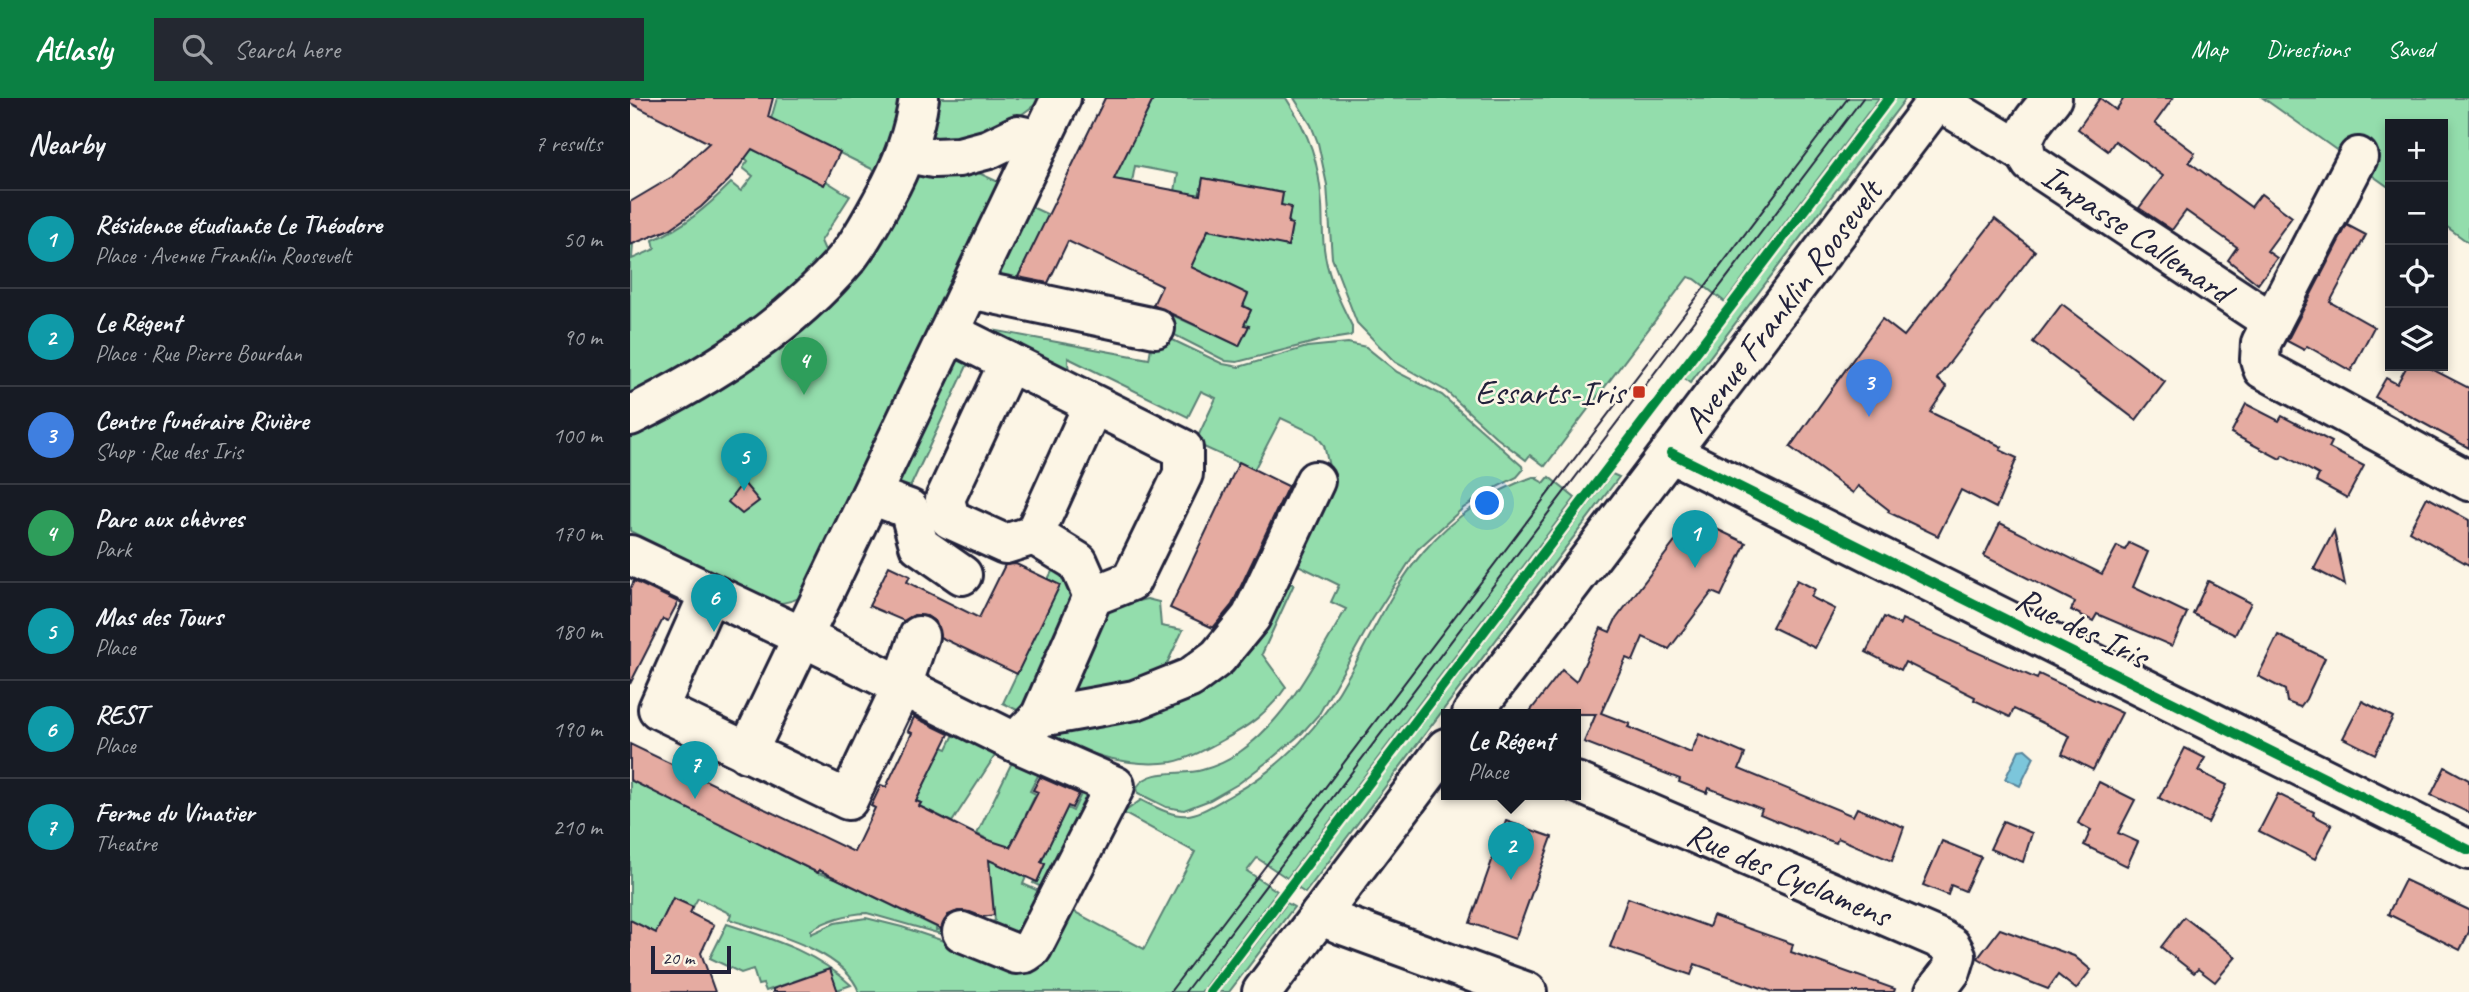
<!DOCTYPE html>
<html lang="en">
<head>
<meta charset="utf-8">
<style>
  :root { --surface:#171b24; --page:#242831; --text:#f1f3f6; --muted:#9ea1a6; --line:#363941; --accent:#0b8043 }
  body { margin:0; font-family:Caveat,sans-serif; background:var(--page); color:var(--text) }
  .controls { position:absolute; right:21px; top:21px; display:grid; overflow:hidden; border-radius:0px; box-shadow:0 4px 10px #0003 }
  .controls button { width:63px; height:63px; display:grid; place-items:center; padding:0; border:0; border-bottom:2px solid var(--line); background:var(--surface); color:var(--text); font:35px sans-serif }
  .scale { position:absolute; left:21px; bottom:18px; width:80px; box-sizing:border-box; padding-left:7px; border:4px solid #22223b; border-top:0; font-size:19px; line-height:24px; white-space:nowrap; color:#22223b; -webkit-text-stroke:5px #fcf5e5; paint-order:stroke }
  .you { position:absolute; left:858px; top:406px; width:24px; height:24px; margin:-18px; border:5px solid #fff; border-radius:50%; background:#1a73e8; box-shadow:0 0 0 10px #1a73e833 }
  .badge { display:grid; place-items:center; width:46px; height:46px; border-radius:50%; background:var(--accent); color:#fff; font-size:23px; font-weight:700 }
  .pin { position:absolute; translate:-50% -58px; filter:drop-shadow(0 2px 4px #0008) }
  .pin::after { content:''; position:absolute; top:37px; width:24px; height:21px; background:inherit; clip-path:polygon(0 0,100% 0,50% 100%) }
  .popup { position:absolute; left:811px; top:611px; width:140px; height:91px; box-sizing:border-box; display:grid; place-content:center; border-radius:0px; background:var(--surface); filter:drop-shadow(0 2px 5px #0005); font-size:23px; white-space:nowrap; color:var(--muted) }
  .popup b { font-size:26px; color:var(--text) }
  .popup::after { content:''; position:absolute; left:50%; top:100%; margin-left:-14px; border:14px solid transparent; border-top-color:var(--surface) }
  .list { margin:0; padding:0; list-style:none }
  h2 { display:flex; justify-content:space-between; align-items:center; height:91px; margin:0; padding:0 28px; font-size:30px }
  h2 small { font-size:23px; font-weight:400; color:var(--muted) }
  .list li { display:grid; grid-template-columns:46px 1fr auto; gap:21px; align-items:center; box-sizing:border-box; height:98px; padding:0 28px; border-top:2px solid var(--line) }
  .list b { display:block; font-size:26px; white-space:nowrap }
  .list p { margin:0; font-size:23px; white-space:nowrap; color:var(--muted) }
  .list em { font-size:23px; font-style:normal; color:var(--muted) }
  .icon { flex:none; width:38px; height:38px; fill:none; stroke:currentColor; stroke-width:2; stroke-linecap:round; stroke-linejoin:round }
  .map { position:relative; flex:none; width:1839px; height:894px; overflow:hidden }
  header { display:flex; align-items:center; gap:42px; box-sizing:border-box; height:98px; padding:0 35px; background:var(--accent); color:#fff }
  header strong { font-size:33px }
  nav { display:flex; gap:38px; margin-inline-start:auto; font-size:24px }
  .search { width:490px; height:63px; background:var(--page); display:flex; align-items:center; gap:18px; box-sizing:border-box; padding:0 24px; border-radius:0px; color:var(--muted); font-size:26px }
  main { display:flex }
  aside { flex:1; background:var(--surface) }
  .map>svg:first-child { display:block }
  .green { fill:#93ddac; stroke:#5a8074; stroke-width:2 }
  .water { fill:#7bc6db; stroke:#57849b; stroke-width:2 }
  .building { fill:#e5aba1; stroke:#22223b; stroke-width:2 }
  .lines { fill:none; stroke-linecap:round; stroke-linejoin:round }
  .minor-casing { stroke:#22223b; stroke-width:44 }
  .major-casing { stroke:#22223b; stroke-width:44 }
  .minor { stroke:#fcf5e5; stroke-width:38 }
  .major { stroke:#fcf5e5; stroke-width:38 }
  .tram { stroke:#22223b; stroke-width:2 }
  .cycleway-casing { stroke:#fcf5e5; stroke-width:15 }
  .cycleway { stroke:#00873e; stroke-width:10 }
  .poi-dot { fill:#c8321e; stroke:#fcf5e5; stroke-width:2.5 }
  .labels { text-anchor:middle; stroke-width:5; stroke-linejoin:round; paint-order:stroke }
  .street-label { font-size:35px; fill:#22223b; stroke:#fcf5e5 }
  .poi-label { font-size:35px; fill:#22223b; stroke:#fcf5e5; text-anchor:end }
</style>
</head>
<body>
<header>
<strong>Atlasly</strong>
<div class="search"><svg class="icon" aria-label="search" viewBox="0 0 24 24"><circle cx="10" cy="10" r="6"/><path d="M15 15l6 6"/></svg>Search here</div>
<nav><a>Map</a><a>Directions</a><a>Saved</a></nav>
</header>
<main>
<aside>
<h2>Nearby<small>7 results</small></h2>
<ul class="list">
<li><span class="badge" style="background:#0f9aa8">1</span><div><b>Résidence étudiante Le Théodore</b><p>Place · Avenue Franklin Roosevelt</p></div><em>50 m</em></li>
<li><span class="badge" style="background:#0f9aa8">2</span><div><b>Le Régent</b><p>Place · Rue Pierre Bourdan</p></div><em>90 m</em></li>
<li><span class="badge" style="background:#3f7fe0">3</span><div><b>Centre funéraire Rivière</b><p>Shop · Rue des Iris</p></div><em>100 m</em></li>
<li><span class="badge" style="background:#2e9e5b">4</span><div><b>Parc aux chèvres</b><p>Park</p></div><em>170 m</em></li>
<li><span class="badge" style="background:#0f9aa8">5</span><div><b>Mas des Tours</b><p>Place</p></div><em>180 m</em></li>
<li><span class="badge" style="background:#0f9aa8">6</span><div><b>REST</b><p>Place</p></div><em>190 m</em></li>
<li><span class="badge" style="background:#0f9aa8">7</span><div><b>Ferme du Vinatier</b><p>Theatre</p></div><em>210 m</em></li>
</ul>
</aside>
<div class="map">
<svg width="1839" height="894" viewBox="0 0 1839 894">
  <rect width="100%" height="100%" fill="#fcf5e5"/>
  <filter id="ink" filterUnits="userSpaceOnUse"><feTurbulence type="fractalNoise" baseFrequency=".0143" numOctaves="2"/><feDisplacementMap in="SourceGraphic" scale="14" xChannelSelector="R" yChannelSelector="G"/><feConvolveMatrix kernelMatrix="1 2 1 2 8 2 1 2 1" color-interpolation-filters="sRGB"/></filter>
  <g filter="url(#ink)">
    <g class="green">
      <path d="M 147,0 L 279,0 L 250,75 L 141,21 Z"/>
      <path d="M 297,0 L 414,0 L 357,42 L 302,45 L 297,27 Z"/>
      <path d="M 524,0 L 656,0 C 680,37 689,64 692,107 C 693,124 692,141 695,157 C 699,182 711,206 722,228 L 722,236 L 720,238 L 689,243 L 607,264 L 596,263 L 525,227 L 527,210 L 609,248 L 618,229 L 614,227 L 621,212 L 561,169 L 578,132 L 658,147 L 662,127 L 658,125 L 661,109 L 651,107 L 653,95 L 573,80 L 568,104 L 545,93 L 548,76 L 505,68 L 502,84 L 489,82 L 467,109 Z"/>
      <path d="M 664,0 L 1249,0 L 1095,204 L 1065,181 L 1058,179 L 915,368 L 900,357 L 896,362 L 867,340 L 816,293 L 765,264 L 727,225 L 702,160 L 697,87 L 688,45 L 681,27 Z"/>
      <path d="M 1266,0 L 1276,0 L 1060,285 L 1055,281 L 1055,278 Z"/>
      <path d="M 1633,0 L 1839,0 L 1839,145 L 1813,126 L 1813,26 L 1760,26 L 1760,90 Z"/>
      <path d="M 122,51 L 194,87 L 196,83 L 220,98 L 191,143 L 200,164 L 185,182 L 0,308 L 0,144 L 3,145 L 2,161 L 25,151 L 23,142 C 54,129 77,109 101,85 L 111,93 L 123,78 L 113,70 L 118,63 L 115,60 Z"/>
      <path d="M 340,71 L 375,87 L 180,494 C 167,502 156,506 141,505 L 0,433 L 0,327 L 89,277 L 272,85 L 294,72 Z"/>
      <path d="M 393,105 L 419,117 L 386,183 L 360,176 Z"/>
      <path d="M 349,211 L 346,229 L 519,261 L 524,233 L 593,266 L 609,269 L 677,249 L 718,245 L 736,249 L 767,274 L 812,297 L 892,368 L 893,372 L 887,379 L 857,394 L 832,411 L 787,452 L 742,522 L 689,616 L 672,635 L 641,661 L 608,686 L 580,702 L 554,712 L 536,709 L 508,695 L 507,689 C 520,669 552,678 572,672 C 583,669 598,663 607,656 C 658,621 685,563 716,511 L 701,504 L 709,487 L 666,466 L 700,373 L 694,347 L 685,336 L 651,320 L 624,372 L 565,345 L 586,300 L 571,293 L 558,319 L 438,260 L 439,282 L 331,230 Z"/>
      <path d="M 325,246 L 343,255 L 276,398 L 259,389 Z"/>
      <path d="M 982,376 L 989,379 L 675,795 L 669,791 L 669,787 Z"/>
      <path d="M 903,379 L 908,379 L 907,381 L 914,385 L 919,379 L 945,400 L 657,780 L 627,760 L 617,773 L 647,793 L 571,894 L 229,894 C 214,852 137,834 99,821 L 101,816 L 68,800 L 63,809 L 43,800 L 26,835 L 0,822 L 0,682 L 188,775 L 206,780 L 306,829 L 306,832 L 312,831 L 339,844 L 237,815 C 217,816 199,821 181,832 L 181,836 L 205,825 L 236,820 L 272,829 L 400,872 L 432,807 L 514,851 L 565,754 L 493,715 L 511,702 C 557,726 561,720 603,696 C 653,669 693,625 720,575 C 743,534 763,489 794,453 C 823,419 862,393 903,379 Z"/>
      <path d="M 428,462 L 447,492 L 391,614 L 373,605 L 429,487 L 418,481 Z"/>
      <path d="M 655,485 L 664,486 L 632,556 L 656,589 C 639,614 618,629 591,643 C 576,651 559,661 542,664 C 498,670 457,656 418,638 L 418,631 L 480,617 Z"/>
      <path d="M 517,501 L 529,504 L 531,528 L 553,532 L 530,580 L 426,597 L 471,511 Z"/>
      <path d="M 327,630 L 370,650 L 322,724 L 289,708 L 291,705 L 286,703 L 312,649 L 317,651 Z"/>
      <path d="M 385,658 L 412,670 L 400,693 L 406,696 L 380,749 L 376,748 L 375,750 L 347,736 Z"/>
      <path d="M 454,690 L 462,698 L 424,795 L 403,785 L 404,783 L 407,784 L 415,766 L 411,764 L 437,710 L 443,713 Z"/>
      <path d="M 357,755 L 368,766 L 396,779 L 393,786 L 422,799 L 400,841 L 336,829 L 365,823 L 362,794 L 357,794 L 360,771 Z"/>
      <path d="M 657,805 L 664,809 L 599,894 L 588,894 Z"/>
      <path d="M 97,826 C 142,841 186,854 221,887 L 207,892 L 199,871 L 136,893 L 133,886 L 128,887 L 123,871 L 111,875 L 80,860 Z"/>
    </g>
    <path class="water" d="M 1395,651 L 1404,659 L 1390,688 L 1375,681 L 1389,652 Z"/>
    <g class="building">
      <path d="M 0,0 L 143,0 L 138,19 L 210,54 L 194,87 L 122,51 L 99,82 L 71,109 L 40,131 L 0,147 L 0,104 L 42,79 L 79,45 L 0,5 Z"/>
      <path d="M 475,0 L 524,0 L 484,81 L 570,97 L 573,80 L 653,95 L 651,107 L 661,109 L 658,125 L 662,126 L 658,148 L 578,132 L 561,169 L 618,196 L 613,208 L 621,212 L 614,227 L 619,228 L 609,248 L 523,207 L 532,188 L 438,143 L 418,185 L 388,179 Z"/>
      <path d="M 1470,0 L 1486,12 L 1494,0 L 1543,0 L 1525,25 L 1565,55 L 1559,64 L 1621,109 L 1631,96 L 1662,119 L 1637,153 L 1647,160 L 1628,186 L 1598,162 L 1607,149 L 1556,113 L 1542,132 L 1509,110 L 1533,78 L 1485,43 L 1478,53 L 1448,31 Z"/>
      <path d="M 1365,121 L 1405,153 L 1307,281 L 1317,289 L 1300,314 L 1372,349 L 1370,352 L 1387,360 L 1366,410 L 1331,392 L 1308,438 L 1258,414 L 1259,412 L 1228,388 L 1223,395 L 1160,349 L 1252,221 L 1274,238 Z"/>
      <path d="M 1717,127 L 1736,137 L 1700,204 L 1744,229 L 1721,273 L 1677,248 L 1674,252 L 1657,243 Z"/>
      <path d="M 1432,206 L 1535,284 L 1506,322 L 1403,244 Z"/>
      <path d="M 1777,268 L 1796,268 L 1839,290 L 1839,350 L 1745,299 L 1756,280 L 1767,286 Z"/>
      <path d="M 1616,306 L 1649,323 L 1652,318 L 1702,344 L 1699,350 L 1734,368 L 1717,400 L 1686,383 L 1689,377 L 1653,357 L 1650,361 L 1601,335 Z"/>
      <path d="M 609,364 L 658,388 L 602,507 L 583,530 L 540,510 Z"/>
      <path d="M 113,384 L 129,403 L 112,416 L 98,404 Z"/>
      <path d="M 1797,399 L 1839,422 L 1839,467 L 1779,433 Z"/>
      <path d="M 1063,420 L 1116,445 L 1091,498 L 1082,494 L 1039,551 L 1013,539 L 1003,563 L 996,560 L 971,615 L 1000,626 L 998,629 L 1061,655 L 1069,636 L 1115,656 L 1109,671 L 1223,718 L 1227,710 L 1274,729 L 1262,763 L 1208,740 L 1206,745 L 1177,734 L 1176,735 L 1130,716 L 1132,711 L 1079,690 L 1077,695 L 1049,684 L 1050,681 L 954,644 L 966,616 L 898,616 L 932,572 L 946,584 L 971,530 L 980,534 L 986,521 Z"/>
      <path d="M 1370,425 L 1472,476 L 1487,448 L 1495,452 L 1499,445 L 1518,454 L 1503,489 L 1557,515 L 1542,548 L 1467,516 L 1463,523 L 1441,512 L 1445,504 L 1354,458 Z"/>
      <path d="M 1704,433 L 1715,487 L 1684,471 Z"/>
      <path d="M 386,466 L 430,487 L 387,576 L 310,539 L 306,524 L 297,518 L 284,517 L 274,523 L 239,508 L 259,468 L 280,478 L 277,484 L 349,520 L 375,467 Z"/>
      <path d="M 1167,482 L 1185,491 L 1181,499 L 1205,511 L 1185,550 L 1142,529 Z"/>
      <path d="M 4,483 L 48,504 L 38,523 L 33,521 L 0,586 L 0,491 Z"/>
      <path d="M 1578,483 L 1621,505 L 1605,537 L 1563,516 Z"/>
      <path d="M 1254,519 L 1270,527 L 1272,521 L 1407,581 L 1409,576 L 1492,615 L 1463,672 L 1432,656 L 1440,638 L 1384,611 L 1380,619 L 1344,602 L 1345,599 L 1275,564 L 1271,572 L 1236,554 Z"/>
      <path d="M 1648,537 L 1695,560 L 1676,601 L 1670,609 L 1657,604 L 1655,592 L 1628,578 Z"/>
      <path d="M 1732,603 L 1763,619 L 1745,656 L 1713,640 Z"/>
      <path d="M 284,619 L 319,636 L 286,703 L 291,705 L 289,708 L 355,741 L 380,749 L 408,694 L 403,692 L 410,679 L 449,696 L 442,710 L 438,708 L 411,764 L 415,766 L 407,784 L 359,762 L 364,817 L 353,819 L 340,814 L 328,813 L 318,817 L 311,831 L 189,772 L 188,775 L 0,682 L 0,646 L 224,754 L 245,710 L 241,708 L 251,687 L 256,689 L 282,635 L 278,633 Z"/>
      <path d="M 1555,650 L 1575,660 L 1568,673 L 1597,687 L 1578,725 L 1529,700 Z"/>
      <path d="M 1815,669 L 1839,682 L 1839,715 L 1801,697 Z"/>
      <path d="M 1469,684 L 1505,702 L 1488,735 L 1508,744 L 1497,768 L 1454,747 L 1461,732 L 1448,725 Z"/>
      <path d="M 1648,696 L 1684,714 L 1683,717 L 1702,727 L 1685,761 L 1629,733 Z"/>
      <path d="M 876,723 L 922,739 L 885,841 L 840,825 Z"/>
      <path d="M 1373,723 L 1402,735 L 1393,764 L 1360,751 Z"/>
      <path d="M 1312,743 L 1351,759 L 1335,793 L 1321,787 L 1318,797 L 1293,787 Z"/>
      <path d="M 1775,782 L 1839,812 L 1839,834 L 1830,852 L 1758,816 Z"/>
      <path d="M 43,800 L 63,809 L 60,815 L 84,827 L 71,855 L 85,894 L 0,894 L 0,822 L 26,835 Z"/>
      <path d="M 998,800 L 1079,829 L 1083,818 L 1163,846 L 1161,854 L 1265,891 L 1264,894 L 1143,894 L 1065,866 L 1061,877 L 980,849 Z"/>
      <path d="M 1554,819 L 1606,859 L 1585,884 L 1568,871 L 1564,875 L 1531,849 Z"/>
      <path d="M 1370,831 L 1444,858 L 1461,872 L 1446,891 L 1428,877 L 1418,891 L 1367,871 L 1348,860 Z"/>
      <path d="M 200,871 L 208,894 L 143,894 L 143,891 Z"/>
    </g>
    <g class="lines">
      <g class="minor-casing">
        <g id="minor">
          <path d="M 1422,0 C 1406,21 1382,39 1401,65 L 1642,224"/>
          <path d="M 1307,2 L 1393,54"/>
          <path d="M 277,55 L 304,60 L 329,59 L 359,51 L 388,37 L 411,42"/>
          <path d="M 1728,59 L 1631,245 L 1630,261 L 1633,271 L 1839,383"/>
          <path d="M 340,191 L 525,230"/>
          <path d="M 318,236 L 337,243 L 553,351 L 553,376 L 501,483 L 463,498 L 410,619"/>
          <path d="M 379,264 L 315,401 L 320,421 L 375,446 L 404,437 L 448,464 L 463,498"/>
          <path d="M 0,318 C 80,278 160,228 218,159 C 232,141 243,120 254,100 C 272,68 284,36 289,0"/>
          <path d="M 1041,355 L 1839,752"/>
          <path d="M 241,397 L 279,411 L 289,447 L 332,477"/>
          <path d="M 404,437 L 463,307"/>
          <path d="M 0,457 L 173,539 L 385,644 L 485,688 L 402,850 L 395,855 L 386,856 L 332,834"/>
          <path d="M 79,496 L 28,611 L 218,702 L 272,588 L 289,538"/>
          <path d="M 396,633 L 410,619 L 505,602 L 560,580 L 588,559 L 621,519 L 685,383"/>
          <path d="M 117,655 L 431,0"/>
          <path d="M 946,684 L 1310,841 L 1321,848 L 1326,857 L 1321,873 L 1305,894"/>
          <path d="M 690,817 L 713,827 L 897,894"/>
        </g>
      </g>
      <g class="major-casing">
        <g id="major">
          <path d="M 842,616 L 1309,0"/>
          <path d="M 632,894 L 816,650"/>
        </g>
      </g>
      <use href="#minor" class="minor"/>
      <use href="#major" class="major"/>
      <g class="tram">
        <path d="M 540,894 L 1218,0"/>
        <path d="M 555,894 L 1233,0"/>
      </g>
      <g class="cycleway-casing">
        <g id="cycleway">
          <path d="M 1041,355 L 1839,752"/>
          <path d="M 580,894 L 1259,0"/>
        </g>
      </g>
      <use href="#cycleway" class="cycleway"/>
    </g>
  </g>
  <rect class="poi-dot" x="1002" y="287" width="14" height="14" rx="3.5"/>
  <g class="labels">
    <g class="street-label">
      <text transform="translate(1507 135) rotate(34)" y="12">Impasse Callemard</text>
      <text transform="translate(1152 208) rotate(-53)" y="12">Avenue Franklin Roosevelt</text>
      <text transform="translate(1452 529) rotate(26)" y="12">Rue des Iris</text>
      <text transform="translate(1159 776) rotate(23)" y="12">Rue des Cyclamens</text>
    </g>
    <g class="poi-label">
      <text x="995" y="306">Essarts-Iris</text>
    </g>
  </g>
</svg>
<div class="controls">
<button>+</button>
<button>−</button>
<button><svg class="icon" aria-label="locate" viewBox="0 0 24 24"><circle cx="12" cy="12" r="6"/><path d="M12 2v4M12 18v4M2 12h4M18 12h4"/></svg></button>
<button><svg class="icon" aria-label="layers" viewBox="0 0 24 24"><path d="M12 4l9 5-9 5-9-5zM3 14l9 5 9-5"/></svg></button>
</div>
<div class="scale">20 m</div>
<div class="you"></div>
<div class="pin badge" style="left:1065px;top:470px;background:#0f9aa8">1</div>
<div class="pin badge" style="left:881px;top:782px;background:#0f9aa8">2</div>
<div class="popup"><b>Le Régent</b>Place</div>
<div class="pin badge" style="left:1239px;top:319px;background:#3f7fe0">3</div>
<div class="pin badge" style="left:174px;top:297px;background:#2e9e5b">4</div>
<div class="pin badge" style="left:114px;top:393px;background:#0f9aa8">5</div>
<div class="pin badge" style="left:84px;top:534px;background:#0f9aa8">6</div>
<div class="pin badge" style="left:65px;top:701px;background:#0f9aa8">7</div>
</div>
</main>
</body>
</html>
